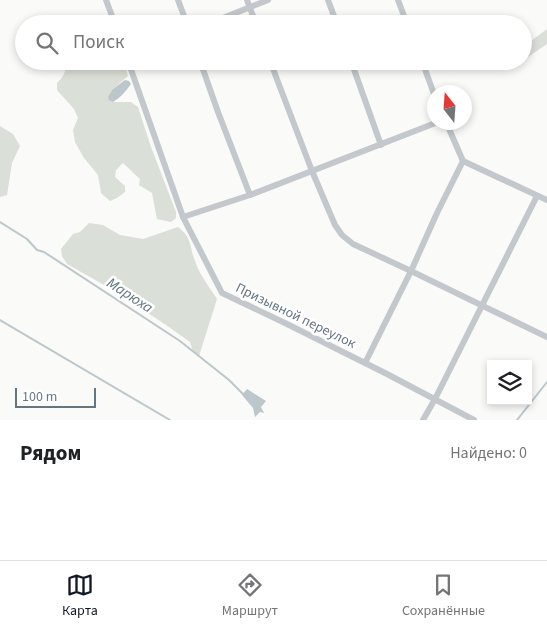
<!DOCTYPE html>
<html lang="ru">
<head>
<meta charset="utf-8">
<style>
  :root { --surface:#fff; --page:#f2f2f2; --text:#202124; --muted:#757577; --line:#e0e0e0; --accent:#111827 }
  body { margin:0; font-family:"Source Sans 3",sans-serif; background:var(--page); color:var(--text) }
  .controls { position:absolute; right:15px; bottom:15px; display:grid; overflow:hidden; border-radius:0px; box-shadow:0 2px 8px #0003 }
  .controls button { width:45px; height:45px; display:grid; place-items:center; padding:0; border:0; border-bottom:1px solid var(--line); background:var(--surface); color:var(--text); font:25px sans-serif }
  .compass { position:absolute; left:427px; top:85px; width:45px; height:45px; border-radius:50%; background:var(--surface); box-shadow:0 2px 8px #0003; rotate:343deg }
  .scale { position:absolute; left:15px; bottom:12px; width:81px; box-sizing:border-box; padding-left:5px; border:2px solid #657683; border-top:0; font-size:14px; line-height:18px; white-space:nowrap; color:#657683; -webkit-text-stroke:4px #fff; paint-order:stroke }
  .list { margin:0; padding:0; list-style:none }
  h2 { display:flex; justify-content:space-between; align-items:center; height:65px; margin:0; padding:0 20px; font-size:21px }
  h2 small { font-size:16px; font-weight:400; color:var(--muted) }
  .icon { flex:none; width:28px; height:28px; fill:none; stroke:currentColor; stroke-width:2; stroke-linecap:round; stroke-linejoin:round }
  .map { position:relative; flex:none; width:547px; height:420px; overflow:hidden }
  .search { position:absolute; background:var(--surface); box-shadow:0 2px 8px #0003; left:15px; right:15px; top:15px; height:55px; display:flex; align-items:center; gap:12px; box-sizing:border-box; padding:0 18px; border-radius:28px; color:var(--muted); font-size:19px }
  .sheet { height:140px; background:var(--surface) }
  nav { display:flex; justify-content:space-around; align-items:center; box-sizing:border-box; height:70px; border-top:1px solid var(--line); background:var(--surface); font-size:14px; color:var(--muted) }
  nav a { display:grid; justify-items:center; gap:2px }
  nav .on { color:var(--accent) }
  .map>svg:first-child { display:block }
  .green { fill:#dadfd7 }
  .water { fill:#bbc7cb }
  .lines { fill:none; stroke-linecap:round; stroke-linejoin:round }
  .stream { stroke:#bbc7cb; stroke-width:2 }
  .minor { stroke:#c3c8cc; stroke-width:6 }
  .labels { text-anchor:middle; stroke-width:5; stroke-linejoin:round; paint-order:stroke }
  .street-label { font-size:14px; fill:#657683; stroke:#fff }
  .water-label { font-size:15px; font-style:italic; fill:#60757c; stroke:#fff }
</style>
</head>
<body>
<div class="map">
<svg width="547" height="420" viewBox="0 0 547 420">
  <rect width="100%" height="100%" fill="#fafaf8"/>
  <g class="green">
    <path d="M 547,29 L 547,44 L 525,59 L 523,58 L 523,47 Z"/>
    <path d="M 73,61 L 124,61 L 128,76 L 113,89 L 113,102 L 131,102 L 138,107 L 151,147 L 176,212 L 176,218 L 171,222 L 157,219 L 152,193 L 139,185 L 140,179 L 123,163 L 116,170 L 115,177 L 125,186 L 125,192 L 117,198 L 110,201 L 101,193 L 98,175 L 84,158 L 75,142 L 73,130 L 78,118 L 74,109 L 57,90 L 57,83 C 63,77 66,72 66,64 Z"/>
    <path d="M 0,126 L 13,134 L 20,146 L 12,163 L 7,195 L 0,197 Z"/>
    <path d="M 89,223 L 103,225 L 120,235 L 143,239 L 178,227 C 193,239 189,246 195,261 C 199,274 210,288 217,299 L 199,356 L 193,352 L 190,342 L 166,325 L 118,293 L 67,264 L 62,256 L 61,249 L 73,234 L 80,232 Z"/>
  </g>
  <g class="water">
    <path d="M 125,80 L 129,81 L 131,84 C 126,91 120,98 113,102 L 109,100 L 108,97 L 113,89 Z"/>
    <path d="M 247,389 L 266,401 L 261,407 L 264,413 L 260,412 L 255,417 L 253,408 L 242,395 Z"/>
  </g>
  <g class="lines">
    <g class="stream">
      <path d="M 0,222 L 27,239 L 37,250 L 44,252 L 180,341 L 229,380 L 243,394"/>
      <path d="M 0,320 L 170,420"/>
      <path d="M 517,420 L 547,382"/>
    </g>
    <g class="minor">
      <path d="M 106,0 L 115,24"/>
      <path d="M 178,0 L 187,24"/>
      <path d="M 247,0 L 256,24"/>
      <path d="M 328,0 L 337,24"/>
      <path d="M 398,0 L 407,24"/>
      <path d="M 208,24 L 268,0"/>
      <path d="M 128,61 L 183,217 L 222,293 L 285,323 L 387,374 L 474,420"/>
      <path d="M 200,61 L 218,112 L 250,195"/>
      <path d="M 270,61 L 312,171 L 335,225 L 342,235 L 353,244 L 411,271 L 547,337"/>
      <path d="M 351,61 L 381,145"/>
      <path d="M 422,61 L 434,94"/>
      <path d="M 446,122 L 463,161"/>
      <path d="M 463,161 L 547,200"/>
      <path d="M 183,217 L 250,195 L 438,122"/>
      <path d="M 365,363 L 411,271 L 437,213 L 463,161"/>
      <path d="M 423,420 L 435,399 L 537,196"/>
    </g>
  </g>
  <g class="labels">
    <g class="street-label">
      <text transform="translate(296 315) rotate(26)" y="5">Призывной переулок</text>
    </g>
    <g class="water-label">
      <text transform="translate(130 295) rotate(33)" y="5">Марюха</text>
    </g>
  </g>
</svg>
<div class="controls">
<button><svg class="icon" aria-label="layers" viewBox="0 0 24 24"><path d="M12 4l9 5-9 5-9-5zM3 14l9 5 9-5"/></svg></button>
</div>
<svg class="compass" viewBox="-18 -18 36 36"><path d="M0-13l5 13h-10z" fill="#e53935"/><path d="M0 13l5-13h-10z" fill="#757577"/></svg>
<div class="scale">100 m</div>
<div class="search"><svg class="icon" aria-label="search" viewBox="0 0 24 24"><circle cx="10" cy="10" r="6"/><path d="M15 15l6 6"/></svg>Поиск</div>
</div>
<section class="sheet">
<h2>Рядом<small>Найдено: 0</small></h2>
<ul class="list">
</ul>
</section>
<nav>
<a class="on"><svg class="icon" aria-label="map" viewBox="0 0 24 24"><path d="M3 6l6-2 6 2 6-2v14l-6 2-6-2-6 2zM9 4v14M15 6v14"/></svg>Карта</a>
<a><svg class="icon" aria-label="directions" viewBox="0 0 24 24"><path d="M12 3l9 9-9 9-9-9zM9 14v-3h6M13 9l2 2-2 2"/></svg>Маршрут</a>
<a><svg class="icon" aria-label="saved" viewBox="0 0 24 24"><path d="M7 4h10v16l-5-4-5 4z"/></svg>Сохранённые</a>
</nav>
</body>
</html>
